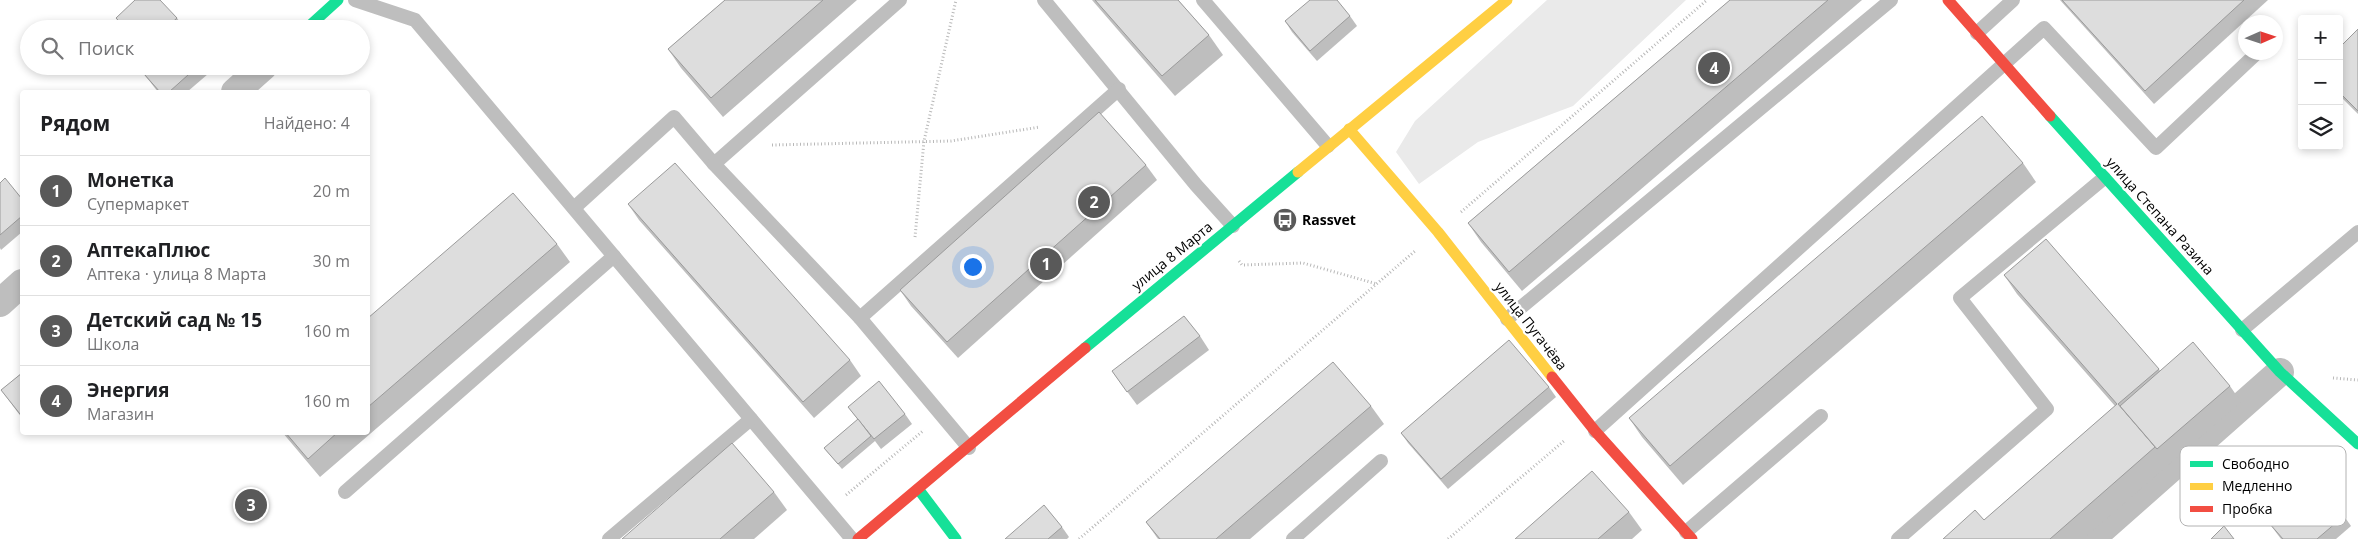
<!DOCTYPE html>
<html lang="ru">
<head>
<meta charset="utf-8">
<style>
  :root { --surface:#fff; --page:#f2f2f2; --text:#202124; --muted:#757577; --line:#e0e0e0; --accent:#595959 }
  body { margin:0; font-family:"Open Sans",sans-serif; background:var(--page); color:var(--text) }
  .controls { position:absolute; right:15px; top:15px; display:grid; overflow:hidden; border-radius:5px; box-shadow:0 2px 8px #0003 }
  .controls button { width:45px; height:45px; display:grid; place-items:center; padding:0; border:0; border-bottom:1px solid var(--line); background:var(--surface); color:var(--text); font:25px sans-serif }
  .compass { position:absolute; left:2238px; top:15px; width:45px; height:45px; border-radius:50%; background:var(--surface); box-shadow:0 2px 8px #0003; rotate:87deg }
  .you { position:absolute; left:972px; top:266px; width:18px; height:18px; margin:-12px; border:4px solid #fff; border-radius:50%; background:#1a73e8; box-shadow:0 0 0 8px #1a73e833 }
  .badge { display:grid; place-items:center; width:32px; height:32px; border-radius:50%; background:var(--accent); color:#fff; font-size:16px; font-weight:700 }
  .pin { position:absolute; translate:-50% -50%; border:2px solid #fff; box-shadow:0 1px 5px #0006 }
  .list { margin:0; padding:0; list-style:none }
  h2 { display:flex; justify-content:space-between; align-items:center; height:65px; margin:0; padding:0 20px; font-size:21px }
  h2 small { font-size:16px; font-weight:400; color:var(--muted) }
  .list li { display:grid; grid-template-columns:32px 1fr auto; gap:15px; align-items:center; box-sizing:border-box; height:70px; padding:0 20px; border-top:1px solid var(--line) }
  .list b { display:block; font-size:19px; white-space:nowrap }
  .list p { margin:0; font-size:16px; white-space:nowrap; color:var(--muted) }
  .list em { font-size:16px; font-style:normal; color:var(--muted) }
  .icon { flex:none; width:28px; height:28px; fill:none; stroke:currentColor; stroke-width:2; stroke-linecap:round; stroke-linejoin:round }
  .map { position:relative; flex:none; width:2358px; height:539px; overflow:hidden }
  .search { position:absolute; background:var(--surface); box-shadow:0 2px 8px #0003; left:20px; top:20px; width:350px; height:55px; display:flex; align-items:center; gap:12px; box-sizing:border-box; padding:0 18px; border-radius:28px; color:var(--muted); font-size:19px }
  .panel { position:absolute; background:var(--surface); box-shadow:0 2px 8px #0003; left:20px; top:90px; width:350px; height:345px; border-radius:5px }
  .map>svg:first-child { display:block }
  .green { fill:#eaeaea }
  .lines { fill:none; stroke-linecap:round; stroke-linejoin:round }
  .path { stroke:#b8b8b8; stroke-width:3; stroke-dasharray:1 2.5; stroke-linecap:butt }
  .lane { stroke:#bebebe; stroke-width:14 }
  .street { stroke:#bebebe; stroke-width:28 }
  .fast { stroke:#16e098; stroke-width:11 }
  .slow { stroke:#ffcf43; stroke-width:11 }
  .jam { stroke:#f24e42; stroke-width:11 }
  .wall { fill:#bebebe }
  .building { fill:#ddd; stroke:#9b9b9b }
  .labels { text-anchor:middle; stroke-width:4.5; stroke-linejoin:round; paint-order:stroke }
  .street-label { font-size:14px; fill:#000; stroke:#fff }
  .poi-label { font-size:14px; font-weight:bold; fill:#000; stroke:#fff; text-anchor:start }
  .key { fill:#fff; stroke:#b2b2b2; stroke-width:1 }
  .key-label { font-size:14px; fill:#000 }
</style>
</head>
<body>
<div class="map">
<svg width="2358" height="539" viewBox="0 0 2358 539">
  <rect width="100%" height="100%" fill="#fff"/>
  <path class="green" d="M 1547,0 L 1686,0 L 1573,106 L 1478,142 L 1419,184 L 1396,152 L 1415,121 Z"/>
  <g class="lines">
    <g class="path">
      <path d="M 772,145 L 951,141 L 1040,127"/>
      <path d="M 1461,212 L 1707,0"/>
      <path d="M 915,237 L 924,141 L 956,0"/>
      <path d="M 1239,261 L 1242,265 L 1303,263 L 1377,284"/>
      <path d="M 2333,378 L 2358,380"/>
      <path d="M 846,495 L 924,430"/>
      <path d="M 1079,539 L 1415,251"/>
      <path d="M 1448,539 L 1564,441"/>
    </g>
    <g class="lane">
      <path d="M 355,0 L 415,20 L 852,539"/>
      <path d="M 1044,0 L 1196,185 L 1233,226"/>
      <path d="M 1203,0 L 1328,146"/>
      <path d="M 1977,33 L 2013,0"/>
      <path d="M 574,208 L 674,117 L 714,164"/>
      <path d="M 860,318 L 714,164 L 900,0"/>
      <path d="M 1507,319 L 1891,0"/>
      <path d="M 2242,330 L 2358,232"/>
      <path d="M 1595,431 L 2044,28 L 2156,148 L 2258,52"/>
      <path d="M 969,448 L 860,318 L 1119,89"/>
      <path d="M 345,492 L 614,256"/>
      <path d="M 1686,532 L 1821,416"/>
      <path d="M 609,539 L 751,419"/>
      <path d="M 1293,539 L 1381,461"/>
      <path d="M 1898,539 L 2047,409 L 1960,298 L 2104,178"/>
    </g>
    <g class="street">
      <path d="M 235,92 L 264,66"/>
      <path d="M 0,303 L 22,283"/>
      <path d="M 2091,539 L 2280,372"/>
    </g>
    <g class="fast">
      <path d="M 306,29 L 338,0"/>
      <path d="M 2050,116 L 2280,372 L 2358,444"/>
      <path d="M 1085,348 L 1298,172"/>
      <path d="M 919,490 L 956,539"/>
    </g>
    <g class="slow">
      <path d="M 1349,129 L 1438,232 L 1552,377"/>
      <path d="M 1298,172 L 1507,0"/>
    </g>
    <g class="jam">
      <path d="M 1948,0 L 2050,116"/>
      <path d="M 1552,377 L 1595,431 L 1692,539"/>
      <path d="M 858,539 L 1085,348"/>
    </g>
  </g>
  <g class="wall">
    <path d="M 725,0 L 857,0 L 723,117 L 681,68 L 668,49 Z"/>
    <path d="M 1092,0 L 1178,0 L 1209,35 L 1223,55 L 1175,96 Z"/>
    <path d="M 1730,0 L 1862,0 L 1522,291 L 1481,242 L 1468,223 Z"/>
    <path d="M 2060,0 L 2268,0 L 2154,104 Z"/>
    <path d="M 1350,16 L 1357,26 L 1317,61 L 1292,32 L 1285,21 Z"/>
    <path d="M 116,18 L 177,18 L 184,28 L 183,29 L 124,29 Z"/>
    <path d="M 2358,29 L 2358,114 L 2339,95 L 2339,48 Z"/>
    <path d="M 152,66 L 202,66 L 208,74 L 187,92 L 158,92 L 144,74 Z"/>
    <path d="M 2023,163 L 2036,182 L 1683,485 L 1642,437 L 1629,418 Z"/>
    <path d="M 1146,165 L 1157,180 L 958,358 L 911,306 L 900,290 Z"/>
    <path d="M 0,183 L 22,199 L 22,232 L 1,250 L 0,248 Z"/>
    <path d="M 628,204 L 850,360 L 861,376 L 814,418 L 639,220 Z"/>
    <path d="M 557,244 L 570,262 L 320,477 L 282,432 L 368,432 L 368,318 Z"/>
    <path d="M 2004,275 L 2159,369 L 2160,371 L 2230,386 L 2241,402 L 2083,539 L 1943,539 L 1984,520 L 2115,406 L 2017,294 Z"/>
    <path d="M 1200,336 L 1209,350 L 1137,405 L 1112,371 Z"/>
    <path d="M 22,373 L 22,418 L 1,390 Z"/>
    <path d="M 1549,387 L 1556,397 L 1448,489 L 1408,443 L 1401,433 Z"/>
    <path d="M 1371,406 L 1384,424 L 1250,539 L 1158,539 L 1146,522 Z"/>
    <path d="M 848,407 L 905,414 L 912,424 L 881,449 L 875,441 L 842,469 L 824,448 L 858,420 Z"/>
    <path d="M 774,492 L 787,510 L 754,539 L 622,539 Z"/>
    <path d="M 1629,512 L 1642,530 L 1632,539 L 1515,539 Z"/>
    <path d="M 2344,516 L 2351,526 L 2336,539 L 2281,539 L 2269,523 Z"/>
    <path d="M 1062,527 L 1069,537 L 1067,539 L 1005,539 Z"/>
  </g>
  <g class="building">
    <path d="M 135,0 L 160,0 L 177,18 L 165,29 L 126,29 L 116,18 Z"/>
    <path d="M 725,0 L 823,0 L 711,98 L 668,49 Z"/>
    <path d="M 1095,0 L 1178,0 L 1209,35 L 1162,76 Z"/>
    <path d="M 1310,0 L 1337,0 L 1350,16 L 1310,51 L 1285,21 Z"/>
    <path d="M 1730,0 L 1828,0 L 1509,272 L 1468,223 Z"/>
    <path d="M 2062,0 L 2244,0 L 2145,91 Z"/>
    <path d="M 2358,29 L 2358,111 L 2339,92 L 2339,48 Z"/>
    <path d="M 152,66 L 198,66 L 169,92 L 160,92 L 144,74 Z"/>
    <path d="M 1099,112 L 1146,165 L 947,342 L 900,290 Z"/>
    <path d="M 1982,116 L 2023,163 L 1670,466 L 1629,418 Z"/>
    <path d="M 675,163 L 850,360 L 803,402 L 628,204 Z"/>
    <path d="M 5,178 L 22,199 L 22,216 L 0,235 L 0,183 Z"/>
    <path d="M 513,193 L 557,244 L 368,407 L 368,318 Z"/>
    <path d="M 2046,239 L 2159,369 L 2118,404 L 2155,447 L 2050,539 L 1943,539 L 1975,510 L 1984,520 L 2117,404 L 2004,275 Z"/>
    <path d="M 1184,316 L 1200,336 L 1127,392 L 1112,371 Z"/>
    <path d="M 1509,340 L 1549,387 L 1441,479 L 1401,433 Z"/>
    <path d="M 2193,342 L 2230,386 L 2157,449 L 2120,406 Z"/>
    <path d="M 1333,362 L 1371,406 L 1216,539 L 1160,539 L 1146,522 Z"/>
    <path d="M 22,373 L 22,412 L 20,414 L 1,390 Z"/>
    <path d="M 879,381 L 905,414 L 874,439 L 848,407 Z"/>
    <path d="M 858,419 L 871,436 L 838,464 L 824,448 Z"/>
    <path d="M 285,432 L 338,432 L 308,459 Z"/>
    <path d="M 732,443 L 774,492 L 720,539 L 622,539 Z"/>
    <path d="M 1592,471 L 1629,512 L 1598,539 L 1515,539 Z"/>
    <path d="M 2315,482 L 2344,516 L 2317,539 L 2283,539 L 2269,523 Z"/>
    <path d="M 1044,505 L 1062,527 L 1048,539 L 1005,539 Z"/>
    <path d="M 2224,526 L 2234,539 L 2211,539 Z"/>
  </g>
  <defs>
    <g id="bus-disc" transform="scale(1.25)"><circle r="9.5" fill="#595959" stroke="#fff"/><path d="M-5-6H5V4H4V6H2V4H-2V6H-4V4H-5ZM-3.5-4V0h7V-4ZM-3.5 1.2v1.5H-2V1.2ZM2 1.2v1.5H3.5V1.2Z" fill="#fff"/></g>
  </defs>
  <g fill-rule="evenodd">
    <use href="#bus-disc" x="1285" y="220"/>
  </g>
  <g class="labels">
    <g class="street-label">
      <text transform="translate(2160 216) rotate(48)" y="5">улица Степана Разина</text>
      <text transform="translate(1172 256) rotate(-39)" y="5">улица 8 Марта</text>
      <text transform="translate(1531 326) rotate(52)" y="5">улица Пугачёва</text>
    </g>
    <g class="poi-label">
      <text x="1302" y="225">Rassvet</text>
    </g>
  </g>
  <rect x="2180" y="446" width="166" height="80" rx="8" class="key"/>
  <rect x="2190" y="461" width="23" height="6" fill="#16e098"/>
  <rect x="2190" y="483" width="23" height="7" fill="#ffcf43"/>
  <rect x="2190" y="506" width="23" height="6" fill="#f24e42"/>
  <g class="key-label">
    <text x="2222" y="469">Свободно</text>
    <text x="2222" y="491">Медленно</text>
    <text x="2222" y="514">Пробка</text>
  </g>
</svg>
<div class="controls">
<button>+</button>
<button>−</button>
<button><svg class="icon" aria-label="layers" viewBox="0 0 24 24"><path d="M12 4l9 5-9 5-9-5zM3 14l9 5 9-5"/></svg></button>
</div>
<svg class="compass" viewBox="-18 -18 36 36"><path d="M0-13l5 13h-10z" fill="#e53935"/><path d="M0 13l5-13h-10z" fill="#757577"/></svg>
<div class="you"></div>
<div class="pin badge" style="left:1046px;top:264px">1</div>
<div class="pin badge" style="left:1094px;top:202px">2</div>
<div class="pin badge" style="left:251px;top:505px">3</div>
<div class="pin badge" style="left:1714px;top:68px">4</div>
<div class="search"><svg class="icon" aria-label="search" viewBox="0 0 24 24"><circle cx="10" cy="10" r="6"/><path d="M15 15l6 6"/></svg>Поиск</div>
<section class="panel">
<h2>Рядом<small>Найдено: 4</small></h2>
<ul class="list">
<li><span class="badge">1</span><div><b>Монетка</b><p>Супермаркет</p></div><em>20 m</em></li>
<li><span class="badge">2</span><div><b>АптекаПлюс</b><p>Аптека · улица 8 Марта</p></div><em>30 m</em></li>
<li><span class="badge">3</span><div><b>Детский сад № 15</b><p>Школа</p></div><em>160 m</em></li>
<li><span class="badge">4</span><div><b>Энергия</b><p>Магазин</p></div><em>160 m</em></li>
</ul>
</section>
</div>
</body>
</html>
